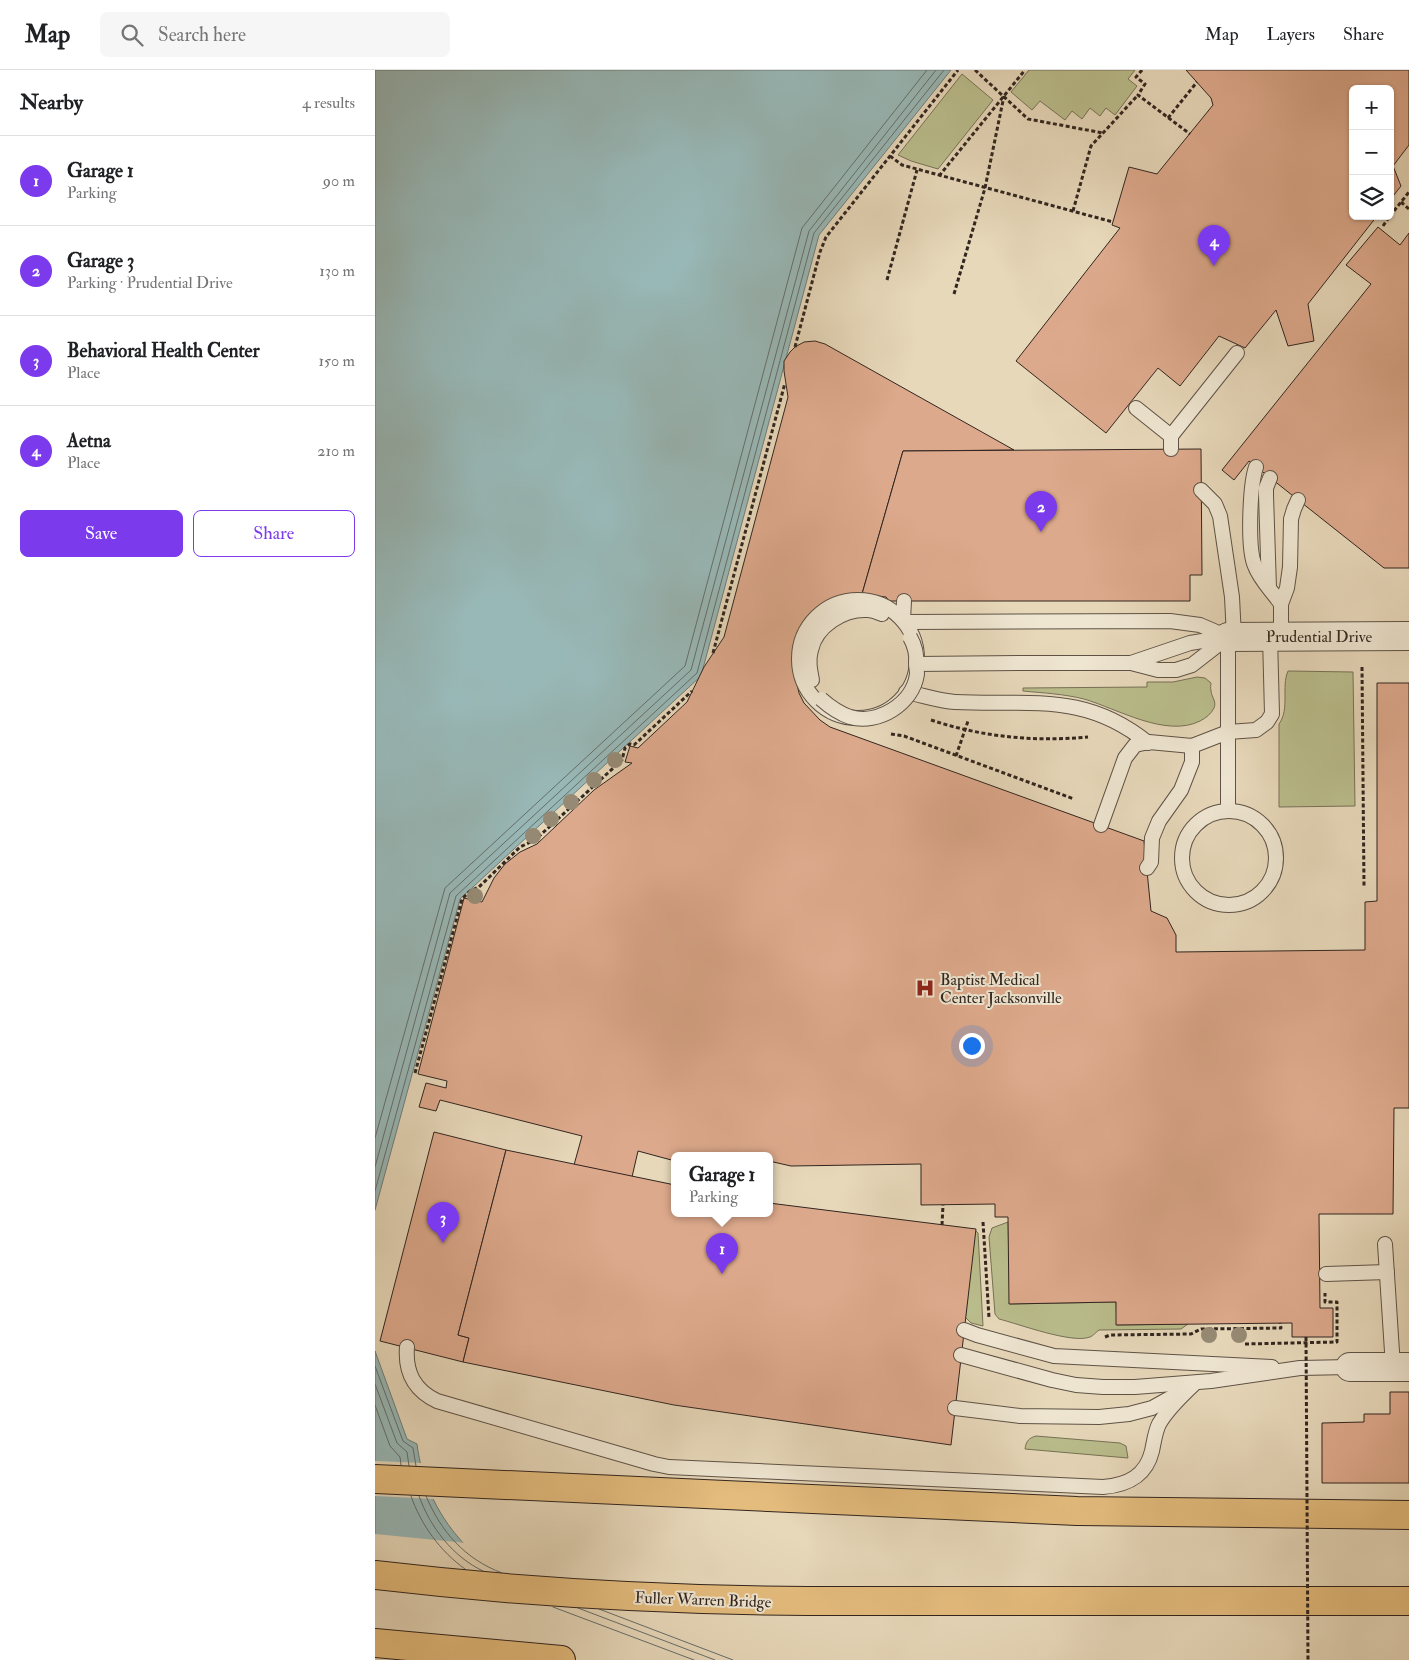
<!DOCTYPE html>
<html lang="en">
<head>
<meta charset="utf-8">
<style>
  :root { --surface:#fff; --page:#f6f6f6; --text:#202124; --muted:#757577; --line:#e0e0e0; --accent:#7c3aed }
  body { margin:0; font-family:"IM FELL Double Pica",serif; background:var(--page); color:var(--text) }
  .controls { position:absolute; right:15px; top:15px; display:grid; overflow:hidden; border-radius:8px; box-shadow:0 1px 4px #0004 }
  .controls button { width:45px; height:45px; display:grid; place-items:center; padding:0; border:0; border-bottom:1px solid var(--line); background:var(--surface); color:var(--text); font:25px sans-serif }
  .you { position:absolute; left:596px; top:975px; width:18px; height:18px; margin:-12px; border:4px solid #fff; border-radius:50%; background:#1a73e8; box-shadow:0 0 0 8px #1a73e833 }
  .badge { display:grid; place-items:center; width:32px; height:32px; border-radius:50%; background:var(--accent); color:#fff; font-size:16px; font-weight:700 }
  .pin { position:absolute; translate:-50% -41px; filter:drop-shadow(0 1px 2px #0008) }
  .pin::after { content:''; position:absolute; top:26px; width:18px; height:15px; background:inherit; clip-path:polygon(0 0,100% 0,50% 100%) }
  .popup { position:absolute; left:296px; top:1082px; width:102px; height:65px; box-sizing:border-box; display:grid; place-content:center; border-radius:8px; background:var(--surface); filter:drop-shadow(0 1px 4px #0005); font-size:16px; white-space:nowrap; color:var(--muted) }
  .popup b { font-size:19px; color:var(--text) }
  .popup::after { content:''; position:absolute; left:50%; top:100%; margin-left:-10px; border:10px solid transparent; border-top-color:var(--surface) }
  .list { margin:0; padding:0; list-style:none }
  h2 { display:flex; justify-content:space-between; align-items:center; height:65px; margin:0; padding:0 20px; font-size:21px }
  h2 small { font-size:16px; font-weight:400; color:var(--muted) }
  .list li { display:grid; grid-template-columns:32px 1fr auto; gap:15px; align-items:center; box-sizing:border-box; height:90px; padding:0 20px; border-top:1px solid var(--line) }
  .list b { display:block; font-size:19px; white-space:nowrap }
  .list p { margin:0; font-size:16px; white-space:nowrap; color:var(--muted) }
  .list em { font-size:16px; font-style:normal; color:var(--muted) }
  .actions { display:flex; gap:10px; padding:15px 20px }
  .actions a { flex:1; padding:11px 0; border:1px solid var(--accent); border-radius:8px; text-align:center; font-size:18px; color:var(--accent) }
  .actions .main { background:var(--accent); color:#fff }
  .icon { flex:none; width:28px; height:28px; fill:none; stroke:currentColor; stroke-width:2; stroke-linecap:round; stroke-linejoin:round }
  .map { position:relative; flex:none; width:1034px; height:1590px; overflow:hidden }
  header { display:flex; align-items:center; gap:30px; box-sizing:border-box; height:70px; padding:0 25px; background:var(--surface); border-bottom:1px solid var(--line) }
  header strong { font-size:24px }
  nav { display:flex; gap:28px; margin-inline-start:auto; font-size:18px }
  .search { width:350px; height:45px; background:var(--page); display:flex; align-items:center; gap:12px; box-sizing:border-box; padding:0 18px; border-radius:8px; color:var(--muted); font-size:19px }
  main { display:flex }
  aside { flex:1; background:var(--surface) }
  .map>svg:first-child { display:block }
  .green { fill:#babd8c; stroke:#767156 }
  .water { fill:#98b8b7; stroke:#6f7d7a }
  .pier { fill:#e7d8ba }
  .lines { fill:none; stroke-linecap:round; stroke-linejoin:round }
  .shore { stroke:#646e6b; stroke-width:1 }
  .building { fill:#dda98c; stroke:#31251f }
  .lane-casing { stroke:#5e5246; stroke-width:16 }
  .street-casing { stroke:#5e5246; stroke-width:30 }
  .highway-casing { stroke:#31251f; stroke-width:30 }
  .path { stroke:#31251f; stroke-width:3; stroke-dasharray:4 2.5; stroke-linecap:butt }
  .lane { stroke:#efe6d2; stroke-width:14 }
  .street { stroke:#efe6d2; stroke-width:28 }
  .highway { stroke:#e4bc7d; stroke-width:28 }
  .lane-bridge-casing { stroke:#5e5246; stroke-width:16; stroke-linecap:butt }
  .path-bridge { stroke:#31251f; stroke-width:3; stroke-dasharray:4 2.5; stroke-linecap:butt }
  .lane-bridge { stroke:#efe6d2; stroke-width:14 }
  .tree { fill:#968a74 }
  .labels { text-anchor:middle; stroke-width:4; stroke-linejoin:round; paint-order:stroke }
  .street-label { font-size:16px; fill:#31251f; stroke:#efe6d2 }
  .poi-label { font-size:16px; fill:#31251f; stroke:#efe6d2; text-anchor:start }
</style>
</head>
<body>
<header>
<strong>Map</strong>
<div class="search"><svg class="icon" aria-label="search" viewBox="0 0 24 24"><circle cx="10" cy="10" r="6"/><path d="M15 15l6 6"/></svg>Search here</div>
<nav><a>Map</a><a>Layers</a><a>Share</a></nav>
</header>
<main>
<aside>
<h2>Nearby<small>4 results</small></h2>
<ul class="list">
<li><span class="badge">1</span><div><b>Garage 1</b><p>Parking</p></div><em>90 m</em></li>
<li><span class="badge">2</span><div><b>Garage 3</b><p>Parking · Prudential Drive</p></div><em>130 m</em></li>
<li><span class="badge">3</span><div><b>Behavioral Health Center</b><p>Place</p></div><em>150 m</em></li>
<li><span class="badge">4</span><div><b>Aetna</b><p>Place</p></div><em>210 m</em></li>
</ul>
<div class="actions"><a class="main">Save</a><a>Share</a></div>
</aside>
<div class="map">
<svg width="1034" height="1590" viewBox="0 0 1034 1590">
  <rect width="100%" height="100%" fill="#e7d8ba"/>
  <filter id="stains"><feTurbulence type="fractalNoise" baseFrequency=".004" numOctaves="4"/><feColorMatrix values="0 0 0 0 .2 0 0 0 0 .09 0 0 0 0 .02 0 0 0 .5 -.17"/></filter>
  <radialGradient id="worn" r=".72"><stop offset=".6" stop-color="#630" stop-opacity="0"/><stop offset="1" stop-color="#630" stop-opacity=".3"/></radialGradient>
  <g class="green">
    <path d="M 654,0 L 760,0 L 753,9 L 762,16 L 740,45 L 731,38 L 725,46 L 715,38 L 707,49 L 697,41 L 690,50 L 665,31 L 657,40 L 636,22 Z"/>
    <path d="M 587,4 L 618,30 L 563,99 L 536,91 L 523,85 Z"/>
    <path d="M 913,601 L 978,602 L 980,736 L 904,737 L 904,654 C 915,639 906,617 913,601 Z"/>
    <path d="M 822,607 L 830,608 L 836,613 C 836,615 835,618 836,620 C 836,627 842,631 839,638 C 836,644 831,648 825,651 C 791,668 743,639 709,629 C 689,624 669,623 648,621 L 648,618 L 772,617 L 772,612 L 798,612 Z"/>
    <path d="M 633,1152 L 635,1234 L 741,1232 L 742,1255 L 813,1254 L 806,1259 L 724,1260 C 721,1262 718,1266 715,1267 C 697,1274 644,1254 624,1249 L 620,1244 L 614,1167 L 617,1158 Z"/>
    <path d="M 600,1160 L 603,1163 L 608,1256 L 596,1253 L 590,1247 Z"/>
    <path d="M 661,1366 L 745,1373 L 751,1376 L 753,1388 L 650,1379 C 651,1371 654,1368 661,1366 Z"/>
  </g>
  <g class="water">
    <path d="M 0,0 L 576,0 L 444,165 L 326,606 L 85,829 L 0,1140 Z"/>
    <path d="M 0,1281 L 32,1369 L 42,1374 C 47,1414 64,1448 92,1477 L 0,1590 Z"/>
  </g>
  <g class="pier">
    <path d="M 0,1391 L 48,1393 L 60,1429 L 0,1426 Z"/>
    <path d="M 0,1464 L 91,1473 L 106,1485 L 123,1493 L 373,1588 L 375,1590 L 0,1590 Z"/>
  </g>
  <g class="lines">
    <g class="shore">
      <path d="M 0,1068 L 70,818 L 310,596 L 427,158 L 552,0"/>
      <path d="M 0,1097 L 75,823 L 316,600 L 434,161 L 561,0"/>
      <path d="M 0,1121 L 81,826 L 322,603 L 439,163 L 569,0"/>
      <path d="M 0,1296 L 28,1371 L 38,1378 L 41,1396"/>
      <path d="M 0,1314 L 22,1373 L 32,1382 L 34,1396"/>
      <path d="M 0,1335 L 15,1376 L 25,1387 L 26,1395"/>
      <path d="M 36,1426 C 46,1455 65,1481 90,1499"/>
      <path d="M 44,1426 C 55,1457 78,1487 108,1501"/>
      <path d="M 51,1426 C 66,1462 90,1489 127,1503"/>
      <path d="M 178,1537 L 319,1590"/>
      <path d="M 203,1538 L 340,1590"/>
      <path d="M 224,1539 L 358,1590"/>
    </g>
  </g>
  <g class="building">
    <path d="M 811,0 L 1034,0 L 1034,75 L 1018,96 L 1026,116 L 1015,130 L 1015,19 L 978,19 L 978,146 L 1002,146 L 933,234 L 939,271 L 913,276 L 901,240 L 870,278 L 844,266 L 805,316 L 783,298 L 731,363 L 641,291 L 745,158 L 737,155 L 754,97 L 782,104 L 838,35 L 836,28 Z"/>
    <path d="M 1003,157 L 1025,175 L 1034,163 L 1034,498 L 1009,498 L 874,391 L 859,410 L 847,400 L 996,214 L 971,195 Z"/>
    <path d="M 440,271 L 450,274 L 639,380 L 528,381 L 487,524 L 473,526 L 449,536 L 436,547 L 426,562 L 420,582 L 419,601 L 424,623 L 429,633 L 445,650 L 455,657 L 769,771 L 776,841 L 792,848 L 801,865 L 801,882 L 990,880 L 990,832 L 1002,831 L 1002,613 L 1034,613 L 1034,1038 L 1019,1038 L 1018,1144 L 944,1144 L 945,1238 L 958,1238 L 958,1267 L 917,1267 L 917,1253 L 741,1255 L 741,1232 L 634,1234 L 633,1147 L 620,1147 L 620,1134 L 546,1135 L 546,1094 L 416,1096 L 394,1091 L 394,1085 L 300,1085 L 300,1091 L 263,1081 L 257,1107 L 199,1095 L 207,1066 L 65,1030 L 61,1041 L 44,1037 L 51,1013 L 71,1018 L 72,1011 L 43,1004 L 89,828 L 107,832 L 119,808 L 130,794 L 145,782 L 162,774 L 219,720 L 257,693 L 250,692 L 255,676 L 263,678 L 312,632 L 329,597 L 349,567 L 413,327 L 409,301 L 409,291 L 415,282 L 420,277 L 429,272 Z"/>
    <path d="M 826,379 L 827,505 L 815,505 L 815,531 L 514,531 L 511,527 L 487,524 L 528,381 Z"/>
    <path d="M 59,1062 L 131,1080 L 83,1265 L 94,1268 L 88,1292 L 5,1271 Z"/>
    <path d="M 131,1080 L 300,1115 L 300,1143 L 394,1143 L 394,1133 L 601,1159 L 576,1375 L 299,1335 L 88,1292 L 94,1268 L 83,1265 Z"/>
    <path d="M 1015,1322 L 1034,1322 L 1034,1413 L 947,1413 L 947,1353 L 989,1352 L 989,1344 L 1015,1344 Z"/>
  </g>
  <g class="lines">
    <g class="lane-casing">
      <g id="lane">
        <path d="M 761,338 L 796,366 L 796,379"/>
        <path d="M 796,366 L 862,283"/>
        <path d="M 881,397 C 875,415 872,479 880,496 C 885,510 898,522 906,534"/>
        <path d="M 826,420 L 840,434 L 845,446 L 857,527 L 859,567"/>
        <path d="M 894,518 L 891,425 L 891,418 L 895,408"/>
        <circle cx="483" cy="589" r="59"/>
        <path d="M 528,550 L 529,531"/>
        <path d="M 531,552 L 795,551 L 825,555 L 853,567"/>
        <path d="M 906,566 L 906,534 L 912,518 L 915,497 L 916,449 L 919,439 L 923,430"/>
        <path d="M 853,567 L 853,741"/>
        <path d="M 651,593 L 756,593 L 783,600 L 801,600 L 817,595 L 853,567"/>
        <path d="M 756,593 L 815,573 L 852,567"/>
        <path d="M 437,610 C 435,600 433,590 436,580 C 441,556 468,539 492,540 C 497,540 502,542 507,544"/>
        <path d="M 531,622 C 547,625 564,631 580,632 C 654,636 709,621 773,673"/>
        <circle cx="854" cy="788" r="47"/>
        <path d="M 726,755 L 750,688 L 760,675 L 774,672 L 817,676 L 853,662 L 881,660 L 892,652 L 897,644 L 895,566"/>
        <path d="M 772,798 L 776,792 L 777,768 L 784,751 L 806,720 L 817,692 L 817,676"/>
        <path d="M 1010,1174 L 1018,1297"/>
        <path d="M 951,1204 L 1012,1202"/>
        <path d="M 589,1260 L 602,1265 L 679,1286 L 897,1297"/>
        <path d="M 32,1277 C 30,1302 39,1320 62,1331 L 279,1394 L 294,1397 L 728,1417 C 753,1415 771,1406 777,1381 C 779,1372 780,1362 784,1354 C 793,1338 807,1326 820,1313"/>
        <path d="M 586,1285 L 677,1310 L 701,1315 L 728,1317 L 760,1317 L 836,1311 L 925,1298 L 975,1297"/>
        <path d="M 580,1338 L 645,1346 L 724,1347 L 754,1344 L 777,1338 L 804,1323"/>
      </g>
    </g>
    <g class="street-casing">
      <g id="street">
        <path d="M 853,567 L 1034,566"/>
        <path d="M 975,1297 L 1034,1297"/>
      </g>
    </g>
    <g class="highway-casing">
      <g id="highway">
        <path d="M 0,1409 L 702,1441 L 1034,1445"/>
        <path d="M 0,1505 C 144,1522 288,1530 433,1531 L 1034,1531"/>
        <path d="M 0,1573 L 186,1590"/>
      </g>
    </g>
    <g class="path">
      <path d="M 600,0 L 653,49 L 728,63"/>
      <path d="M 767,0 L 761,7 L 770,14 L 763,25 L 815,64"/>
      <path d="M 793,48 L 822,12"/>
      <path d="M 515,86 L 527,95 L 738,152"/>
      <path d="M 564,106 L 650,0"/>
      <path d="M 1026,132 L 1034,139"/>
      <path d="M 698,141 L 716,76 L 763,25"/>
      <path d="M 1015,146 L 1034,122"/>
      <path d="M 1008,156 L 1015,146"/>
      <path d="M 512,210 L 542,100"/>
      <path d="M 579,224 L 610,118 L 629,26"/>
      <path d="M 420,277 L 445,182 L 451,167 L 583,0"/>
      <path d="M 338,583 L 410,313"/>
      <path d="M 987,597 L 989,817"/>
      <path d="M 556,650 C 607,667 660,672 713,667"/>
      <path d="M 516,664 L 529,666 L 699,729"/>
      <path d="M 581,686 L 593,651"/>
      <path d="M 40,1003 L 87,829 L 95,821 L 104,817 L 145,777 L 160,770 L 247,690 L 250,678 L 255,674 L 259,675 L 317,621"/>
      <path d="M 608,1152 L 614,1248"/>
      <path d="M 567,1155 L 568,1135"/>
      <path d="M 730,1267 L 735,1265 L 816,1264 L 826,1259 L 906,1258 L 905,1253"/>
      <path d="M 870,1274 L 962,1272 L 962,1232 L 950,1232 L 950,1223"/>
    </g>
    <use href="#lane" class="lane"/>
    <use href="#street" class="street"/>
    <use href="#highway" class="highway"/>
    <g class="lane-bridge-casing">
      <g id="lane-bridge">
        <path d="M 541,594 L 651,593"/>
        <path d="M 446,629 C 455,637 463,643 475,647 C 503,655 538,634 542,604 C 542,601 541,597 541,593 C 542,584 540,576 535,567"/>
      </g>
    </g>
    <path class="path-bridge" d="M 931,1267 L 933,1590"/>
    <use href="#lane-bridge" class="lane-bridge"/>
  </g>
  <g class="tree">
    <circle cx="240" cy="690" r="8"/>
    <circle cx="219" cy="710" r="8"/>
    <circle cx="196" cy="732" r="8"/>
    <circle cx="176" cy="749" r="8"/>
    <circle cx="158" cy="766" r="8"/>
    <circle cx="100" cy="826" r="8"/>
    <circle cx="834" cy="1265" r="8"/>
    <circle cx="864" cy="1265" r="8"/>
  </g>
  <defs>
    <g id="hospital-bare" transform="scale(1.5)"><path d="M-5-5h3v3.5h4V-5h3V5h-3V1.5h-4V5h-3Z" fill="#8f2418" stroke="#efe6d2" stroke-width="2.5" paint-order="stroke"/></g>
  </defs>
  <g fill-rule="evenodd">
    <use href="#hospital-bare" x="550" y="918"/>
  </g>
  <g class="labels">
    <g class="street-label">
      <text x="944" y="572">Prudential Drive</text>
      <text transform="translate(328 1529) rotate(2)" y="6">Fuller Warren Bridge</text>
    </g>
    <g class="poi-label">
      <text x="565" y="915">Baptist Medical<tspan x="565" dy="18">Center Jacksonville</tspan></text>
    </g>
  </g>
  <rect width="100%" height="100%" filter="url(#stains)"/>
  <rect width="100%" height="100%" fill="url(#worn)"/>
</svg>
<div class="controls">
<button>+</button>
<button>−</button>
<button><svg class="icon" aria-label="layers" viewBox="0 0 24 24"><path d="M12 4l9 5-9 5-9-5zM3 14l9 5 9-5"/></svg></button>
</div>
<div class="you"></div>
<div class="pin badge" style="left:347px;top:1204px">1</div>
<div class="popup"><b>Garage 1</b>Parking</div>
<div class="pin badge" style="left:666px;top:462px">2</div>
<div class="pin badge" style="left:68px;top:1173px">3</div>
<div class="pin badge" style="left:839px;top:196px">4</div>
</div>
</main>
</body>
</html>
